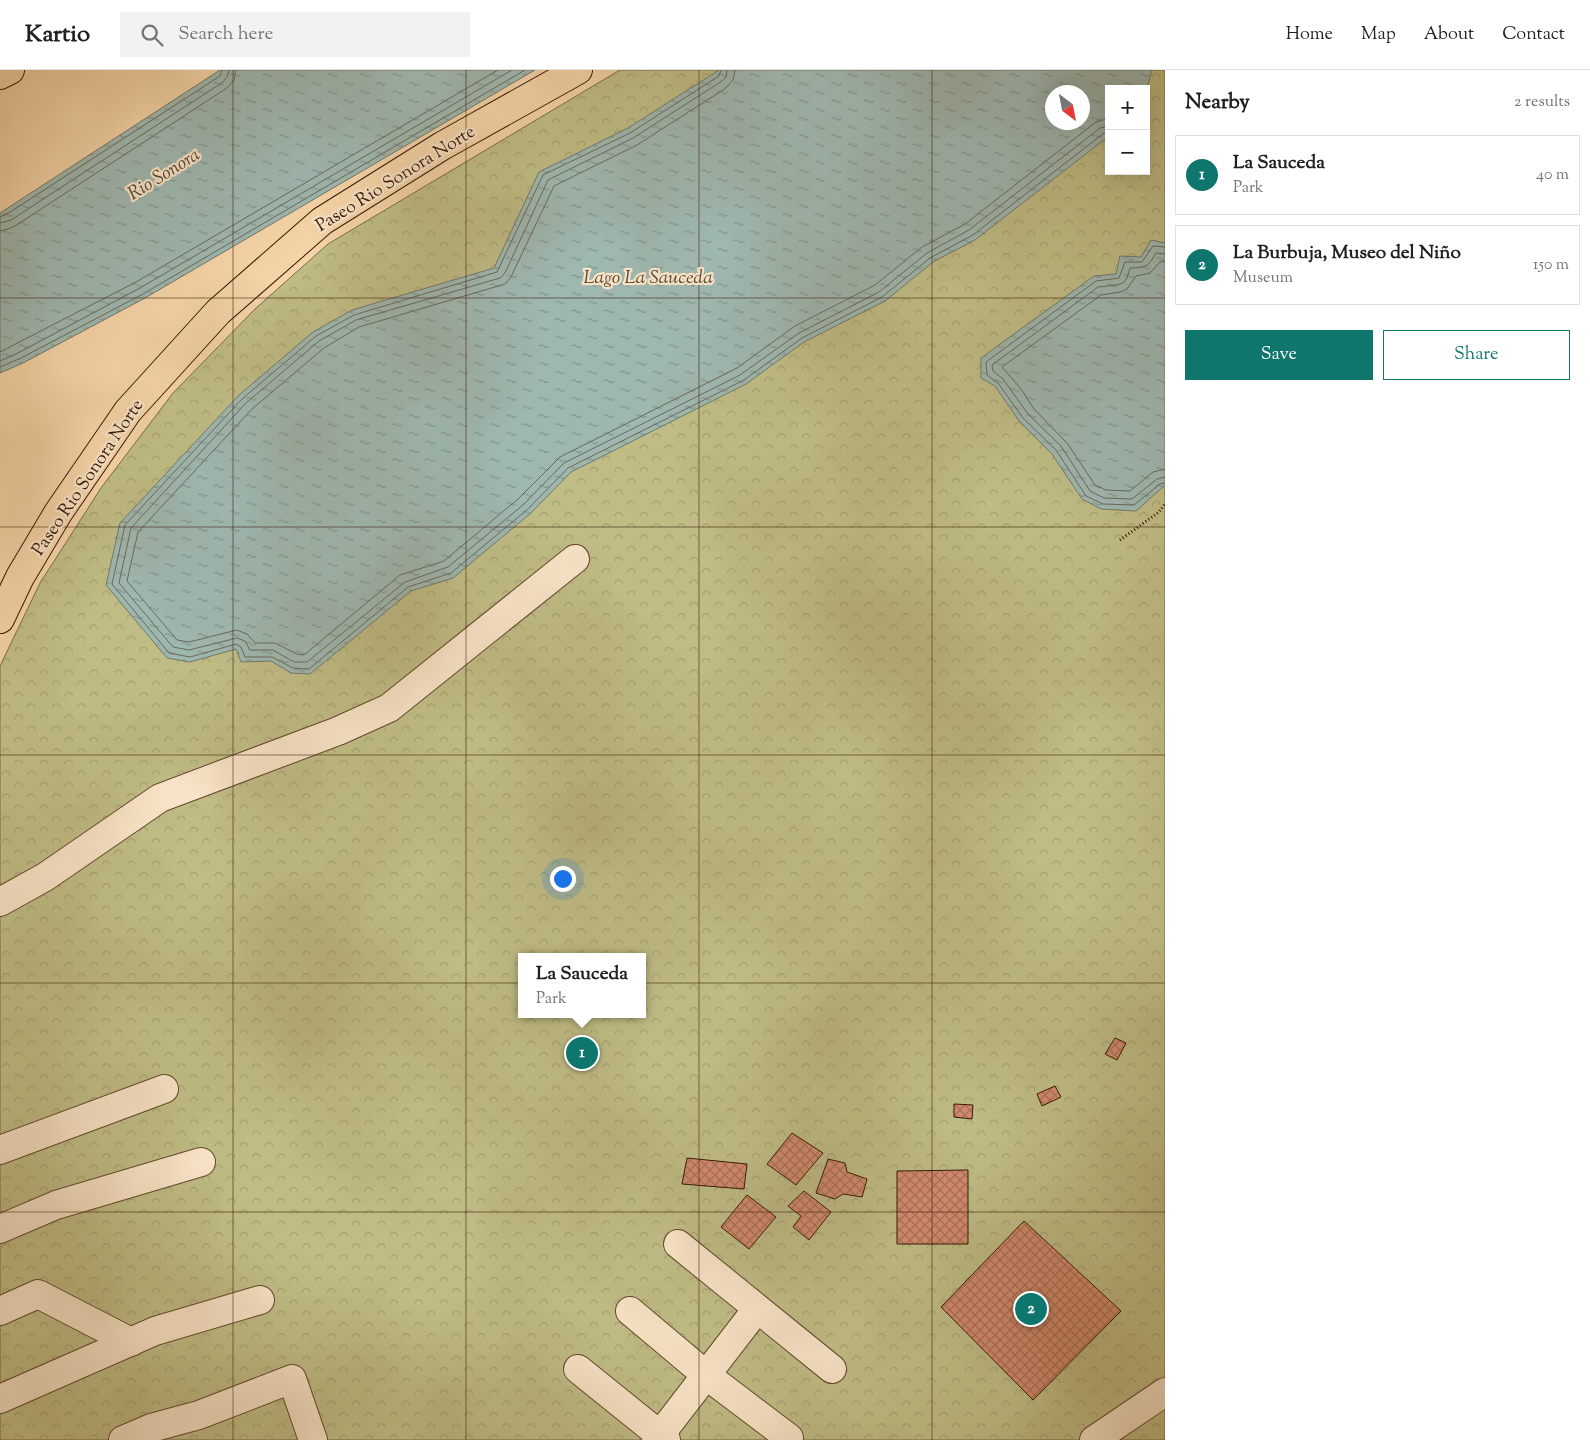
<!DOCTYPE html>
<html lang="en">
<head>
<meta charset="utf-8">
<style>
  :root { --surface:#fff; --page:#f2f2f2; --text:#202124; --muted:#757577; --line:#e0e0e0; --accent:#0f766e }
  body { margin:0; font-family:"Sorts Mill Goudy",serif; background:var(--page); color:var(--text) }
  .controls { position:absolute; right:15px; top:15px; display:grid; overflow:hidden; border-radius:0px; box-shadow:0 5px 20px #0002 }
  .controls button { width:45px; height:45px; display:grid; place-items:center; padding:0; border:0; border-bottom:1px solid var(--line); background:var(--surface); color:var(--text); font:25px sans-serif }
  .compass { position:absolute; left:1045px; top:15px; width:45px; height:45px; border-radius:50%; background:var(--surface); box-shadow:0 5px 20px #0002; rotate:148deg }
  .you { position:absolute; left:562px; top:808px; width:18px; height:18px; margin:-12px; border:4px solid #fff; border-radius:50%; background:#1a73e8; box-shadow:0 0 0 8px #1a73e833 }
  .badge { display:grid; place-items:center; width:32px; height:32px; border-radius:50%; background:var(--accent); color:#fff; font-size:16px; font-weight:700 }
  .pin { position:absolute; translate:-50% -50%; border:2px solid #fff; box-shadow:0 1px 5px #0006 }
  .popup { position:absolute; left:518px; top:883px; width:128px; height:65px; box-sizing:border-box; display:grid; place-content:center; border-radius:0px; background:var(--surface); filter:drop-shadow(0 1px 4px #0005); font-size:16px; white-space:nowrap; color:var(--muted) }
  .popup b { font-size:19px; color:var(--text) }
  .popup::after { content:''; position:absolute; left:50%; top:100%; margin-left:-10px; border:10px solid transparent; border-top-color:var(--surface) }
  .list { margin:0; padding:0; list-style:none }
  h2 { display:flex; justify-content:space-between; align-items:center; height:65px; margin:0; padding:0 20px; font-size:21px }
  h2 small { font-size:16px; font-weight:400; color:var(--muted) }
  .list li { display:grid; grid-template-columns:32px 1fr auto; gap:15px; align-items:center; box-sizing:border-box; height:80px; margin:0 10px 10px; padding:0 10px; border:1px solid var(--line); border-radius:0px }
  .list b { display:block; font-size:19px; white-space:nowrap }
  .list p { margin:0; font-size:16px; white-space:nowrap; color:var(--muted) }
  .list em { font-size:16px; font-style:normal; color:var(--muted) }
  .actions { display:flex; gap:10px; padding:15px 20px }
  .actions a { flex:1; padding:11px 0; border:1px solid var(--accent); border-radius:0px; text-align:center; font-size:18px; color:var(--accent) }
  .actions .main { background:var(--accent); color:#fff }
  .icon { flex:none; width:28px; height:28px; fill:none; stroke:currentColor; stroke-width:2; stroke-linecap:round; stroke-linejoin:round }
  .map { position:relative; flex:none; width:1165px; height:1370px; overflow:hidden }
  header { display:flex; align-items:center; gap:30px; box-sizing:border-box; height:70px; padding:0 25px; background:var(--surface); border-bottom:1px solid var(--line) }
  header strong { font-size:24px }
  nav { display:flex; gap:28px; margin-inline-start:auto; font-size:18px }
  .search { width:350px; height:45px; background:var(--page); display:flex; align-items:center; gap:12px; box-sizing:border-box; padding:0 18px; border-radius:0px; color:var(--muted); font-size:19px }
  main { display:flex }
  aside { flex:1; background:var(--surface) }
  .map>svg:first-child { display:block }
  .park { fill:url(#park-crowns); stroke:#7a6a46; fill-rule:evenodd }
  .water { fill:url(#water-ripples); stroke:#74776b; fill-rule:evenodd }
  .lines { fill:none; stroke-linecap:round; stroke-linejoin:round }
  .shore { stroke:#6a685a; stroke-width:1 }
  .building { fill:url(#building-cross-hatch); stroke:#361806 }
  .minor-casing { stroke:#66472e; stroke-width:30 }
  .major-casing { stroke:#361806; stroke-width:30 }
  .path { stroke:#361806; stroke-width:3; stroke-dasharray:1 2.5; stroke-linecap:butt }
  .minor { stroke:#f8e3c6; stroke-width:28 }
  .major { stroke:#f5d4a7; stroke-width:28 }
  .grid { fill:none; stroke:#361806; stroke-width:1; stroke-opacity:0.55 }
  .labels { text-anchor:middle; stroke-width:4.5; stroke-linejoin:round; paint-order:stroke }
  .street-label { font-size:18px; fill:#361806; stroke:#f8e3c6 }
  .water-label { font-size:19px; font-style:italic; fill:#554839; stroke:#f8e3c6 }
</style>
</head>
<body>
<header>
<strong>Kartio</strong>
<div class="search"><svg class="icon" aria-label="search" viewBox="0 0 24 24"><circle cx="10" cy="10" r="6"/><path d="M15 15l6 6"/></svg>Search here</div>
<nav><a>Home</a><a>Map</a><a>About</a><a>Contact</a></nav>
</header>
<main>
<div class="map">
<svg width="1165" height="1370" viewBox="0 0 1165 1370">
  <defs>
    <pattern id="park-crowns" width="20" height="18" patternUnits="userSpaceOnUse" patternTransform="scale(1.25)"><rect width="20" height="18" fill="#bfbc85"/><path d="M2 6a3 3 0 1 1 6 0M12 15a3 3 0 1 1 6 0" fill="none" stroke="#a5a171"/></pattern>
    <pattern id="water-ripples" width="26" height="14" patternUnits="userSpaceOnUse" patternTransform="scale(1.25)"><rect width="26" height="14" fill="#9eb7af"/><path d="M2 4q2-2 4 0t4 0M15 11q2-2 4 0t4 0" fill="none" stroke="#82948c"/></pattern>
    <pattern id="building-cross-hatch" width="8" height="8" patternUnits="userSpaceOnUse" patternTransform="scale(1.25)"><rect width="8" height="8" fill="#d28a6e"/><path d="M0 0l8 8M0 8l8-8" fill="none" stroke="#ab7058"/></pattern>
  </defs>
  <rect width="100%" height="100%" fill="#f5d4a7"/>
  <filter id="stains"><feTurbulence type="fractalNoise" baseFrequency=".004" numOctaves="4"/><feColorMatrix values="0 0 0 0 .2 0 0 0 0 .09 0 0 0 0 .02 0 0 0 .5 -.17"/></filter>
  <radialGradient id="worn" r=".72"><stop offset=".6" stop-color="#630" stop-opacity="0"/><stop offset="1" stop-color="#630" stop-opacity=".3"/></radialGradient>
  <path class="park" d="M 620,0 L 1165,0 L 1165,1370 L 0,1370 L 0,596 L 40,513 L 101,418 L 173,323 L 255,239 L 328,174 ZM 1109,19 L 1146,19 L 1146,101 L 1109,101 ZM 1052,22 L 1082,22 L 1082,52 L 1052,52 ZM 522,887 L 642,887 L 642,944 L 522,944 Z"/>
  <g class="water">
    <path d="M 220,0 L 535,0 L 145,228 L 23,293 L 0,303 L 0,143 Z"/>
    <path d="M 719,0 L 1152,0 L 1146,22 L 1146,19 L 1109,19 L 1109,66 L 975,170 L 933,192 L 885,231 L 804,272 L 746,314 L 571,402 L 531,443 L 453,508 L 411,521 L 310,604 L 291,603 L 271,591 L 241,592 L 236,579 L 190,592 L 167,588 L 106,515 L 120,453 L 239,325 L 313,262 L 352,240 L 494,198 L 539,102 L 628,58 ZM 1082,22 L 1082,52 L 1052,52 L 1052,22 Z"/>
    <path d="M 1151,170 L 1165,173 L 1165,415 L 1136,441 L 1101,439 L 1082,429 L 1052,384 L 1019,351 L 995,316 L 981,308 L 981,288 L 1094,206 L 1116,204 L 1120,186 L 1141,187 Z"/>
  </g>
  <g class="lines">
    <g class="shore">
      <path d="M 721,0 L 719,6 L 630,63 L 543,105 L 497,202 L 354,245 L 316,266 L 242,329 L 125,455 L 112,514 L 169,583 L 190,587 L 236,574 L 241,577 L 245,587 L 272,587 L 293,598 L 309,599 L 408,517 L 451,503 L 528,439 L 568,398 L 744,310 L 802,268 L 882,227 L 930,188 L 973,165 L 1104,63 L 1109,62"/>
      <path d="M 727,0 L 726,7 L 722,11 L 633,68 L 548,110 L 505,203 L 500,208 L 356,250 L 319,271 L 246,333 L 131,458 L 119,513 L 173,577 L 189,580 L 237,568 L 245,571 L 250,580 L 273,580 L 294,592 L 307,592 L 405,512 L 448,497 L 523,435 L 564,393 L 740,305 L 799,263 L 879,222 L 927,183 L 969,160 L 1100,58 L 1109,56"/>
      <path d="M 735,0 L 733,10 L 726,18 L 637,75 L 554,116 L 511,207 L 505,214 L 359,257 L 324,278 L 252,339 L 138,462 L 127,511 L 177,570 L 189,572 L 237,560 L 247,564 L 255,573 L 275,573 L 297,584 L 304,585 L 400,505 L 444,491 L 518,429 L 560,387 L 737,298 L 795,256 L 875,215 L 922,177 L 965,154 L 1096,52 L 1109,48"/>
      <path d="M 0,147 L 7,144 L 220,6 L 222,0"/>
      <path d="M 0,153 L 11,150 L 223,12 L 227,7 L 229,0"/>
      <path d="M 0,161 L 8,159 L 15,156 L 227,18 L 234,10 L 236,0"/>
      <path d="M 1165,177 L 1153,176 L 1142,192 L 1125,192 L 1119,208 L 1096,211 L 986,292 L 987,305 L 998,313 L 1023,348 L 1056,380 L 1086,426 L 1103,434 L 1134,435 L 1160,414 L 1165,413"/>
      <path d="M 1165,184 L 1156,183 C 1147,198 1147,197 1130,198 L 1127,208 L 1123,213 L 1117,215 L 1098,217 L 992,295 L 993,301 L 1003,309 L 1028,344 L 1061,376 L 1090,421 L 1104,428 L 1132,429 L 1157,409 L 1165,407"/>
      <path d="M 1165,191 L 1160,192 L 1150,203 L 1136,206 L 1127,219 L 1120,222 L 1101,225 L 1002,297 L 1021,319 L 1034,339 L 1067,373 L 1095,415 L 1106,420 L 1130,421 L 1153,402 L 1165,399"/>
      <path d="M 0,282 L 136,212 L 498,0"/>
      <path d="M 0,291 L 18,283 L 140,218 L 512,0"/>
      <path d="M 0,297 L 21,288 L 143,224 L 525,0"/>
    </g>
  </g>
  <g class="building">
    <path d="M 1115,968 L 1126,973 L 1117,990 L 1105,984 Z"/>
    <path d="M 1055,1016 L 1061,1027 L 1042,1036 L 1037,1024 Z"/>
    <path d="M 954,1034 L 973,1035 L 972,1049 L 954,1047 Z"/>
    <path d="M 792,1063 L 823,1083 L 796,1115 L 767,1094 Z"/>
    <path d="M 687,1088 L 747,1094 L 744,1119 L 682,1114 Z"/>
    <path d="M 828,1089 L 845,1093 L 847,1102 L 867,1109 L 862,1127 L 843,1124 L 835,1129 L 816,1123 Z"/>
    <path d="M 968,1100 L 968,1174 L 897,1174 L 897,1101 Z"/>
    <path d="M 804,1121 L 831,1142 L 809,1170 L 793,1157 L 801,1146 L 788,1136 Z"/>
    <path d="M 747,1125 L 776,1147 L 749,1179 L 721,1157 Z"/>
    <path d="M 1024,1151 L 1121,1241 L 1033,1330 L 941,1237 Z"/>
  </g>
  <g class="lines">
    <g class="minor-casing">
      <g id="minor">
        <path d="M 0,832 L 45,807 L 160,728 L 338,661 L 389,638 L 575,489"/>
        <path d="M 0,1080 L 164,1019"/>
        <path d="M 0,1159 L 56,1135 L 201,1092"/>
        <path d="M 678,1174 L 832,1299"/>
        <path d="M 0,1241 L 38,1224 L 131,1272"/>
        <path d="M 630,1241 L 706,1305 L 789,1368"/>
        <path d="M 578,1299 L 666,1370"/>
        <path d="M 0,1329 L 155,1261 L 260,1230"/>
        <path d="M 123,1370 L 151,1358 L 199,1345 L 292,1309 L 313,1370"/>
        <path d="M 656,1370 L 757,1239"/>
        <path d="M 1094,1370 L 1165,1322"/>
      </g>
    </g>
    <g class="major-casing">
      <g id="major">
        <path d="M 0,5 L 10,0"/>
        <path d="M 0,549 L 20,507 L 58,443 L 128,341 L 218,242 L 322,151 L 442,76 L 578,0"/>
      </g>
    </g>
    <path class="path" d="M 1120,470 L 1159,442 L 1165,434"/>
    <use href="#minor" class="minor"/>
    <use href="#major" class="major"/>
  </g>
  <path class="grid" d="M 233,0 L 233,1370M 466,0 L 466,1370M 699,0 L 699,1370M 932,0 L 932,1370M 0,228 L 1165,228M 0,457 L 1165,457M 0,685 L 1165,685M 0,913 L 1165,913M 0,1142 L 1165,1142"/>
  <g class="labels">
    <g class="street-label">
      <text transform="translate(395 108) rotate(-32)" y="6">Paseo Rio Sonora Norte</text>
      <text transform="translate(87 407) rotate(-56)" y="6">Paseo Rio Sonora Norte</text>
    </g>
    <g class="water-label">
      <text transform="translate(163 103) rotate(-32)" y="7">Rio Sonora</text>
      <text x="648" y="213">Lago La Sauceda</text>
    </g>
  </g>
  <rect width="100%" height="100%" filter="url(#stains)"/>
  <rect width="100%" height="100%" fill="url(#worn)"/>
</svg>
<div class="controls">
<button>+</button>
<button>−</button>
</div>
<svg class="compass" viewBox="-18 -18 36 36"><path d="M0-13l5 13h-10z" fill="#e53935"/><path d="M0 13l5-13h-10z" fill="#757577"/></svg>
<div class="you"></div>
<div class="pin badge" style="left:582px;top:983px">1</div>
<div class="popup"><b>La Sauceda</b>Park</div>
<div class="pin badge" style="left:1031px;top:1239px">2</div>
</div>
<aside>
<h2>Nearby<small>2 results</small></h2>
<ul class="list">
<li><span class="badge">1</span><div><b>La Sauceda</b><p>Park</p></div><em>40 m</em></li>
<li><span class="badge">2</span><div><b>La Burbuja, Museo del Niño</b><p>Museum</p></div><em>150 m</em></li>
</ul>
<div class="actions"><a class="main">Save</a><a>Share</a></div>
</aside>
</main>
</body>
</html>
